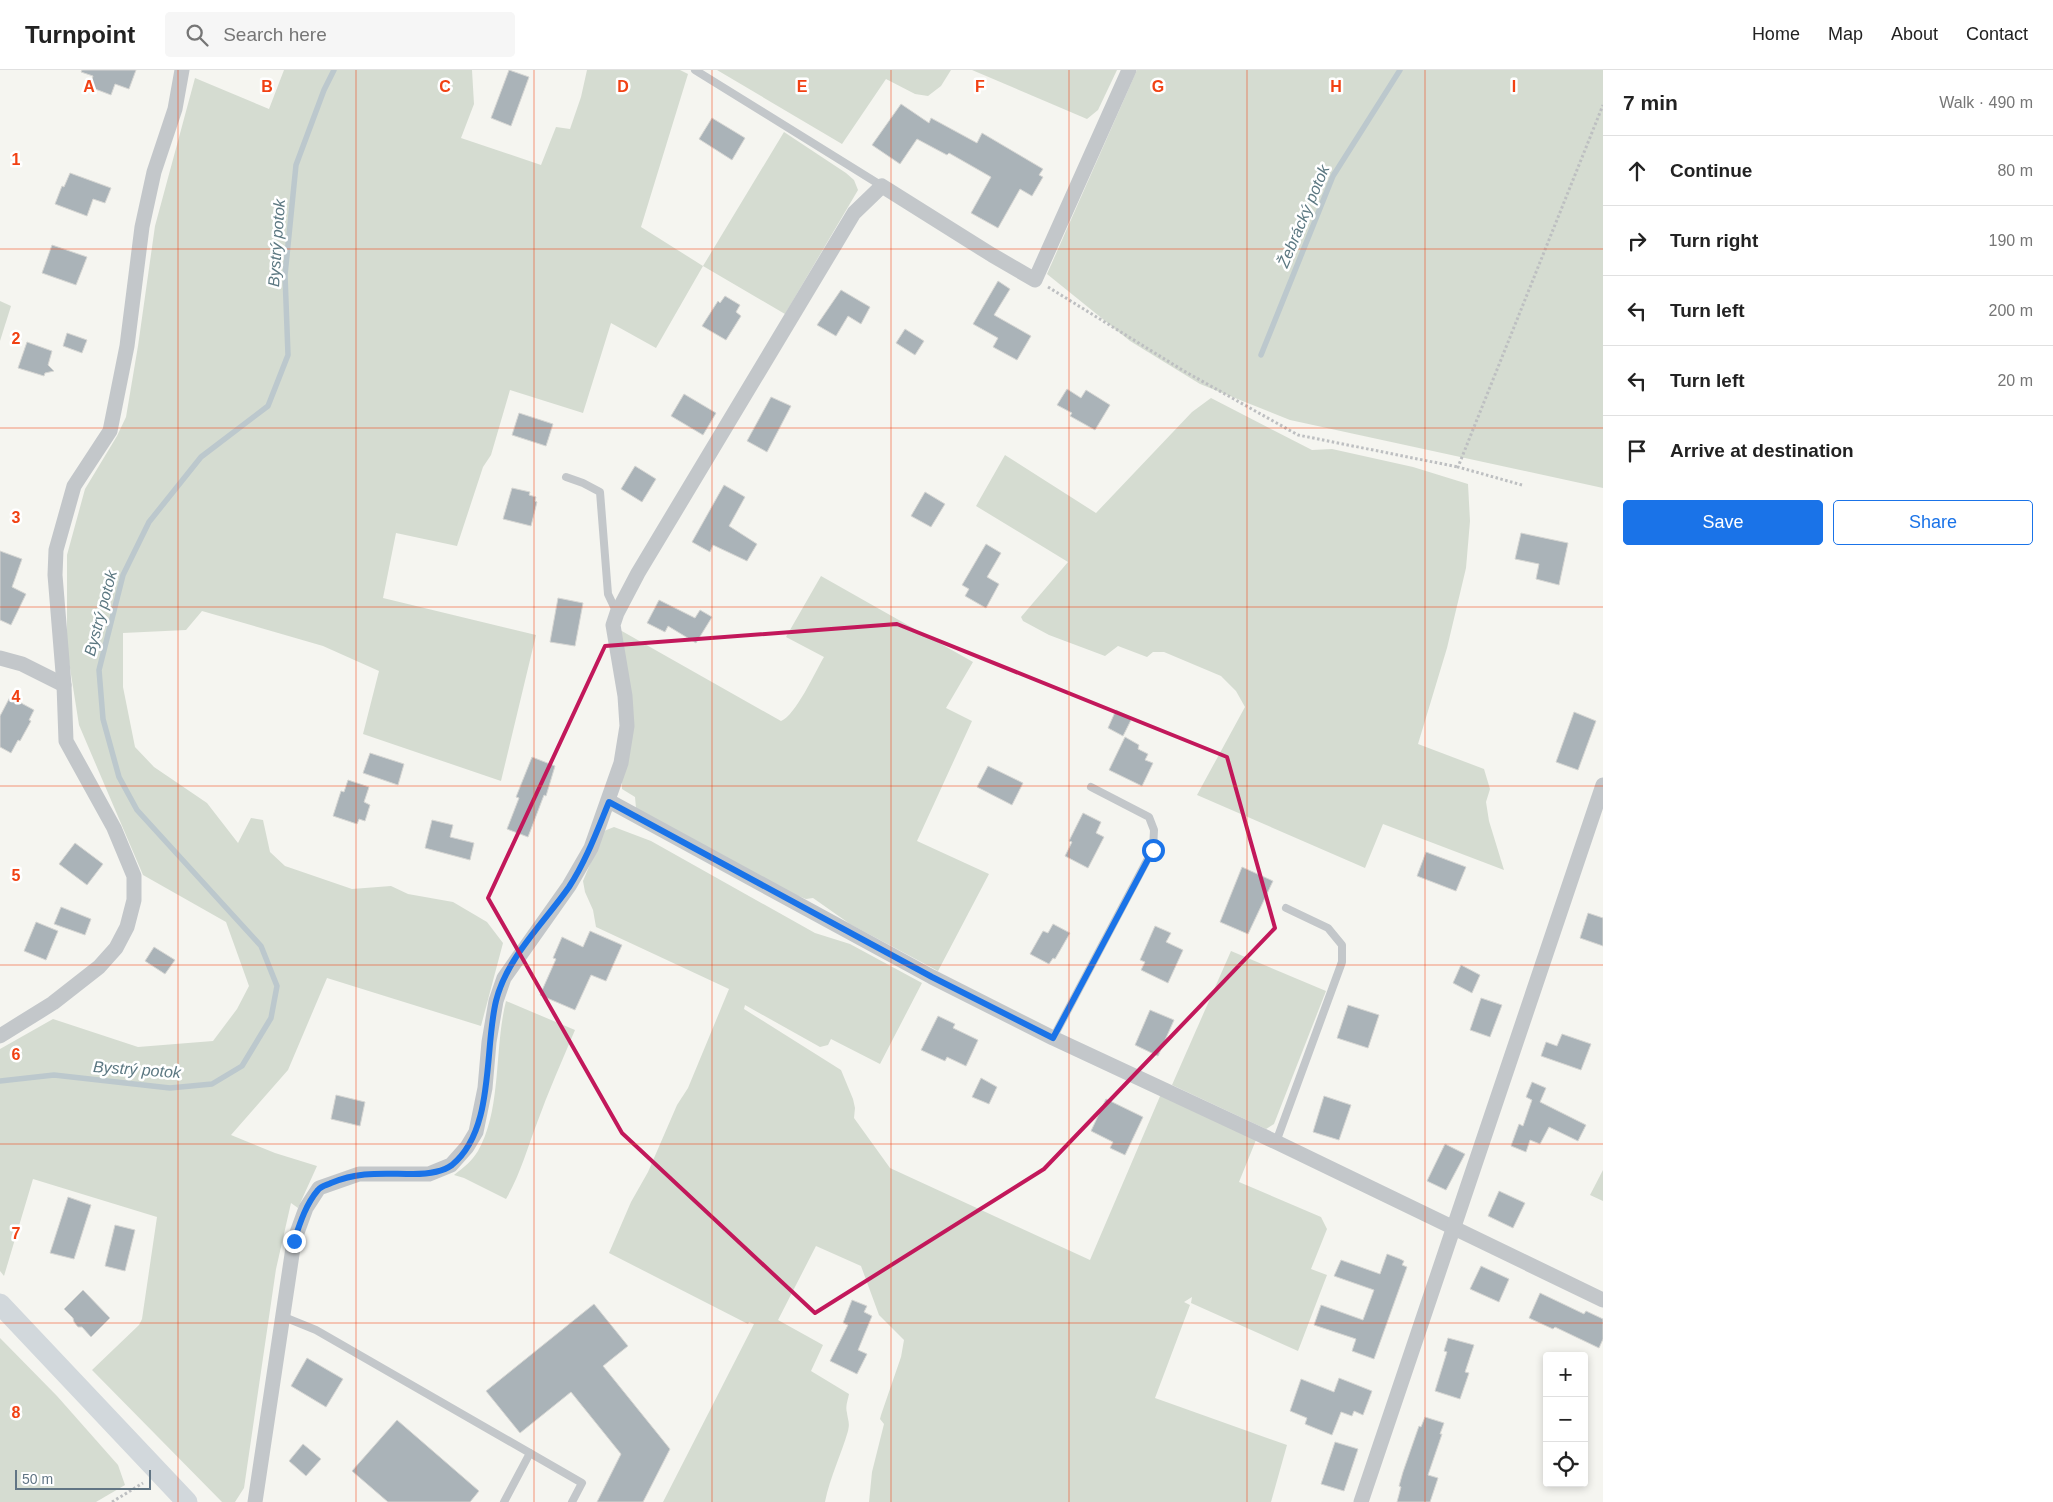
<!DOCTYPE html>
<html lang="en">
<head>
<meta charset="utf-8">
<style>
  :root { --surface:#fff; --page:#f6f6f6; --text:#222; --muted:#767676; --line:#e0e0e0; --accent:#1a73e8 }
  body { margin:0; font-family:Arial,sans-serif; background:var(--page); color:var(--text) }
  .controls { position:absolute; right:15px; bottom:15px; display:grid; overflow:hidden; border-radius:5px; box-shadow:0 2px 8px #0003 }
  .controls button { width:45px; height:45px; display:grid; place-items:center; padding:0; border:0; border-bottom:1px solid var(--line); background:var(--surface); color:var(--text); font:25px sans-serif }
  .scale { position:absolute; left:15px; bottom:12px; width:136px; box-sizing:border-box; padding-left:5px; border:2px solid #617584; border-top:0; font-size:14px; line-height:18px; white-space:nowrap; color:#617584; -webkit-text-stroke:4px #fff; paint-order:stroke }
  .stop { position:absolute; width:15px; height:15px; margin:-11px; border:4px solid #1a73e8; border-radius:50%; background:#fff }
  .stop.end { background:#1a73e8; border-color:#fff; box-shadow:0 1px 5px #0008 }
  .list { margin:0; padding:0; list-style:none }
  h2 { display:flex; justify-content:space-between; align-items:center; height:65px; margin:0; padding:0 20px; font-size:21px }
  h2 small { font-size:16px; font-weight:400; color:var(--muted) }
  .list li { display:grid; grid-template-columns:32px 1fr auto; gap:15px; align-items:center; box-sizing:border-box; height:70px; padding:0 20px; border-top:1px solid var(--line) }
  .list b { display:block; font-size:19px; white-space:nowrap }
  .list em { font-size:16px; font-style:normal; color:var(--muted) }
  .actions { display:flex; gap:10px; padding:15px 20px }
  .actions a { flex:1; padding:11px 0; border:1px solid var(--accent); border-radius:5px; text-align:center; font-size:18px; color:var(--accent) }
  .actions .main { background:var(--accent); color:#fff }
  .icon { flex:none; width:28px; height:28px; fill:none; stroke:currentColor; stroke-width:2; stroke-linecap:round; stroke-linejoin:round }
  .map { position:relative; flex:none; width:1603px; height:1432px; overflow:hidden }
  header { display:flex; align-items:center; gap:30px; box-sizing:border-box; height:70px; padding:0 25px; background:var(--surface); border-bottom:1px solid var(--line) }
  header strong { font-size:24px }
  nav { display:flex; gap:28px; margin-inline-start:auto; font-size:18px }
  .search { width:350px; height:45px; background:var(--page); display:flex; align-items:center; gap:12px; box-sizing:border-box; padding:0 18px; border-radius:5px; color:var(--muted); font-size:19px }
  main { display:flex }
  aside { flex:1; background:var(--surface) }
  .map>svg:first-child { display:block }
  .green { fill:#d5dcd1 }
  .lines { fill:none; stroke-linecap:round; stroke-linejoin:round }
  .stream { stroke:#bcc8cd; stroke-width:5.5 }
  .building { fill:#aab3b8; stroke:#d6d6d3 }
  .path { stroke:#bdbfc1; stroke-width:3; stroke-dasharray:2.5 2.5; stroke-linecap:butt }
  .lane { stroke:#c3c7ca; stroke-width:8 }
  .street { stroke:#c3c7ca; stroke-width:15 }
  .secondary { stroke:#d2d8dc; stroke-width:21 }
  .route { stroke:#1a73e8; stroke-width:6 }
  .marked { fill:none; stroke:#c2185b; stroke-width:4; stroke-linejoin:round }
  .grid { fill:none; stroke:#f14113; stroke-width:1; stroke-opacity:0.55 }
  .labels { text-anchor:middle; stroke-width:5; stroke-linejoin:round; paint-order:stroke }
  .water-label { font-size:16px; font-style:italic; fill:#5c7882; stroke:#fff }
  .grid-label { font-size:16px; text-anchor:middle; font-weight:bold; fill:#f14113; stroke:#fff; stroke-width:5; stroke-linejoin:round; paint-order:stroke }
</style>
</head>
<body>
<header>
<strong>Turnpoint</strong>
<div class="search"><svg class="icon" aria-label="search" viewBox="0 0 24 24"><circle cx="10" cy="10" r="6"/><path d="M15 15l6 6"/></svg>Search here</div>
<nav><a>Home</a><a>Map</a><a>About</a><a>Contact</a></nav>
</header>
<main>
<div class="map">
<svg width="1603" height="1432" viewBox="0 0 1603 1432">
  <rect width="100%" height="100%" fill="#f5f5f0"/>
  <g class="green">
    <path d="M 284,0 L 472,0 L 474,34 L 461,68 L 541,95 L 556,57 L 570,59 L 581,27 L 587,0 L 680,0 L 688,4 L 641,157 L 703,196 L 784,62 L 846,103 L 854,110 L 858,120 L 785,244 L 703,196 L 656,278 L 611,253 L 583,343 L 510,320 L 491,385 L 483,397 L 457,476 L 396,463 L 383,528 L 536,565 L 501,711 L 363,664 L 379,601 L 323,576 L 202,541 L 186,560 L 123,563 L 123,617 L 135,677 L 154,697 L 207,733 L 238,773 L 251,748 L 263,750 L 270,782 L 285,796 L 352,819 L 391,816 L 408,824 L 453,832 L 487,852 L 503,873 L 481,956 L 327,908 L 288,1000 L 231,1065 L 275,1083 L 317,1096 L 298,1138 L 291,1133 L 276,1199 L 244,1418 L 235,1432 L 222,1432 L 92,1300 L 139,1255 L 142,1249 L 157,1147 L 33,1109 L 4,1206 L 0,1201 L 0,979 L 53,949 L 138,977 L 213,971 L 237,939 L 249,916 L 226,852 L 143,805 L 79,655 L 67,579 L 67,485 L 85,419 L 117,366 L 126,347 L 138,276 L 155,156 L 195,8 L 269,39 Z"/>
    <path d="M 717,0 L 951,0 L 941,16 L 928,26 L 915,24 L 886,9 L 842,74 Z"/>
    <path d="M 972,0 L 1117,0 L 1098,40 L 1087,49 Z"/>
    <path d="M 1137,0 L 1603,0 L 1603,418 L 1290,350 L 1200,314 L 1130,271 L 1047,204 Z"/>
    <path d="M 0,231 L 11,236 L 0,271 Z"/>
    <path d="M 1211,328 L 1312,380 L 1332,379 L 1413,397 L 1468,414 L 1470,451 L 1466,498 L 1447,578 L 1418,674 L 1484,699 L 1490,719 L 1486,732 L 1489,751 L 1504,800 L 1383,754 L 1365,798 L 1197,725 L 1245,637 L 1236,621 L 1221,606 L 1164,582 L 1153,582 L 1147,587 L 1118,576 L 1105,586 L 1049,565 L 1023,551 L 1021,547 L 1068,492 L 976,436 L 1005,385 L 1096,443 L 1192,342 Z"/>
    <path d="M 821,506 L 973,592 L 946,638 L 972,651 L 917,771 L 989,804 L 938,901 L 850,854 L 813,828 L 806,829 L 788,822 L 636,738 L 635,727 L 622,719 L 620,560 L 781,651 C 796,645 815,602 824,587 L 786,567 Z"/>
    <path d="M 614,757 L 651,771 L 815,863 L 850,874 L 922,913 L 880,994 L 831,969 L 828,975 L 820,977 L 745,935 L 744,939 L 841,1000 L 853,1029 L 855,1038 L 854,1048 L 890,1098 L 1090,1190 L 1161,1024 L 1256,1070 L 1239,1112 L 1321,1147 L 1327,1159 L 1311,1199 L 1327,1205 L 1298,1281 L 1191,1233 L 1192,1227 L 1184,1232 L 1190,1235 L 1155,1328 L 1287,1375 L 1271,1432 L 869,1432 L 872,1402 L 884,1354 L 880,1349 L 881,1345 L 901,1287 L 904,1270 L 879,1245 L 861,1196 L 816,1176 L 778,1250 L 823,1275 L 811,1301 L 849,1324 C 848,1330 845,1336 847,1343 C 848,1351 850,1352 848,1361 C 841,1385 830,1407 825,1432 L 663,1432 L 754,1254 L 749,1252 L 748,1254 L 609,1183 L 631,1132 L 648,1102 L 677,1035 L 688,1018 L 729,919 L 596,857 L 593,840 L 585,822 L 583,811 L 604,761 Z"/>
    <path d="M 1231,881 L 1326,921 L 1274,1054 L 1266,1059 L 1172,1015 Z"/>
    <path d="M 506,931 L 575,960 C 562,991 548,1022 537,1053 C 527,1079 520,1105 506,1129 L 464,1108 L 454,1105 C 463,1098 472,1091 478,1081 C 502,1039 494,978 506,931 Z"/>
    <path d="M 1603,1100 L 1603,1131 L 1590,1125 Z"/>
    <path d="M 0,1268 L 57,1326 L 118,1395 L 125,1415 L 96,1432 L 0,1432 Z"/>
  </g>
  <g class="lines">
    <g class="stream">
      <path d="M 1261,285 L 1333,106 L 1400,0"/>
      <path d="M 0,1011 L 54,1005 L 170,1018 L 212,1014 L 242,996 L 271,948 L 277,916 L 261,876 L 137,740 L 119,707 L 103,649 L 99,600 L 123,505 L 149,452 L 201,387 L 268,336 L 288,285 L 285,205 L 296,95 L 324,20 L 334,0"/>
    </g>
  </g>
  <g class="building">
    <path d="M 82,0 L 136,0 L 129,19 L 115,14 L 111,25 L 90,17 L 93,6 L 81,2 Z"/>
    <path d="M 509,0 L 529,7 L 511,56 L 491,48 Z"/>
    <path d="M 901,34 L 929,53 L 931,48 L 977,73 L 982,63 L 1043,99 L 1039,105 L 1043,107 L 1032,126 L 1020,119 L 998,158 L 971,143 L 991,107 L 949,83 L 947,85 L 917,69 L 900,94 L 872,75 Z"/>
    <path d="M 712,48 L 745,68 L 732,90 L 699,69 Z"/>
    <path d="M 70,103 L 111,118 L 105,133 L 93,129 L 87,146 L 55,134 L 62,116 L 64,117 Z"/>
    <path d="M 52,175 L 87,187 L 76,215 L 42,203 Z"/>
    <path d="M 998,211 L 1010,219 L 994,245 L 1031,266 L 1017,290 L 993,277 L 998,268 L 973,254 Z"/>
    <path d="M 841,220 L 870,237 L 861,254 L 848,246 L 836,266 L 817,255 Z"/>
    <path d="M 725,226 L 740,235 L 736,242 L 741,246 L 726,270 L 702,256 L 718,231 L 720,233 Z"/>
    <path d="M 905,259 L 924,271 L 915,285 L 896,273 Z"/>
    <path d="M 67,263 L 87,270 L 82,283 L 63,276 Z"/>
    <path d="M 27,272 L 52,281 L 48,295 L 54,301 L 45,303 L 44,306 L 18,298 Z"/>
    <path d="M 1067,319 L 1081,328 L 1086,320 L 1110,335 L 1095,360 L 1070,346 L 1072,343 L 1057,335 Z"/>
    <path d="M 684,324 L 716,343 L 703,365 L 671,346 Z"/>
    <path d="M 771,327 L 791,336 L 767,382 L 747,371 Z"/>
    <path d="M 519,343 L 553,354 L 546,376 L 512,365 Z"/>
    <path d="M 635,396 L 656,409 L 642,432 L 621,419 Z"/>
    <path d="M 724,415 L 745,427 L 729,456 L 757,474 L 747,491 L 713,475 L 710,482 L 692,472 Z"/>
    <path d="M 512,418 L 530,422 L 529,425 L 536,427 L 535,431 L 537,432 L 531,456 L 503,449 Z"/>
    <path d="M 925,422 L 945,434 L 931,457 L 911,446 Z"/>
    <path d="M 1521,463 L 1568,473 L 1559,515 L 1536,509 L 1539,494 L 1515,489 Z"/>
    <path d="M 986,474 L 1001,483 L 987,507 L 999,514 L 986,538 L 965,526 L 969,519 L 962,515 Z"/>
    <path d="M 0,481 L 22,489 L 12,517 L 26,524 L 11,555 L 0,550 Z"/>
    <path d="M 558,528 L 583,533 L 575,576 L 550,572 Z"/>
    <path d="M 659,530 L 695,548 L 700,540 L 712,547 L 696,573 L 668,556 L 665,562 L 647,553 Z"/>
    <path d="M 10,627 L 34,640 L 29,650 L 31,651 L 20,671 L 18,670 L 11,683 L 0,677 L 0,646 Z"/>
    <path d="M 1116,640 L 1132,648 L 1123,666 L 1108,658 Z"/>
    <path d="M 1574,642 L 1596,651 L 1578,700 L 1556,692 Z"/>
    <path d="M 1125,667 L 1139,675 L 1138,679 L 1148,684 L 1145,690 L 1153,693 L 1142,716 L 1109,700 Z"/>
    <path d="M 370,683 L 404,694 L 398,715 L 363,703 Z"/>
    <path d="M 532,687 L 555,696 L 546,726 L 544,725 L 528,767 L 507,759 L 519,728 L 516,727 Z"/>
    <path d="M 988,696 L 1023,713 L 1012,735 L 977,717 Z"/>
    <path d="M 348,710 L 369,717 L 364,732 L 370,735 L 365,751 L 359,749 L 357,754 L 333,746 L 341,721 L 344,722 Z"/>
    <path d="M 1083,743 L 1101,752 L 1096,763 L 1104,767 L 1088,798 L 1065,786 L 1072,772 L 1069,771 Z"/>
    <path d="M 432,750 L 453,755 L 450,767 L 474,773 L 470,790 L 425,778 Z"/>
    <path d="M 75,773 L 103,794 L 87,815 L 59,794 Z"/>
    <path d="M 1426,782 L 1466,797 L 1456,821 L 1417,806 Z"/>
    <path d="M 1242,797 L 1273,811 L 1248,864 L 1220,852 Z"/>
    <path d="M 61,837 L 91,849 L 85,865 L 54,854 Z"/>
    <path d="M 1588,843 L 1603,848 L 1603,876 L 1580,868 Z"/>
    <path d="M 36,852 L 58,861 L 46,890 L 24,881 Z"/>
    <path d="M 1053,854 L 1070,863 L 1055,889 L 1053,888 L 1049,894 L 1030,884 L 1043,861 L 1048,863 Z"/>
    <path d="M 1155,856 L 1171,863 L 1166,872 L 1183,880 L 1168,913 L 1141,900 L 1145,892 L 1140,890 Z"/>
    <path d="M 590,861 L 622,875 L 606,911 L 591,905 L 575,940 L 540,925 L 556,889 L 553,888 L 562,867 L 583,877 Z"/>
    <path d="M 154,877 L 175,890 L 165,904 L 145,891 Z"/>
    <path d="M 1461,895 L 1480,905 L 1472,923 L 1453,913 Z"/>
    <path d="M 1481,928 L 1502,935 L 1490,967 L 1470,960 Z"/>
    <path d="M 1348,935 L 1379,945 L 1368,978 L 1337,968 Z"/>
    <path d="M 1150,940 L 1174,950 L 1158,986 L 1135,975 Z"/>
    <path d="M 938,946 L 955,954 L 953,958 L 978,970 L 966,996 L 947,987 L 945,991 L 921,980 Z"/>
    <path d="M 1562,964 L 1591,974 L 1581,1000 L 1541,986 L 1546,972 L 1557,976 Z"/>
    <path d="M 981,1008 L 997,1017 L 989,1034 L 972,1027 Z"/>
    <path d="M 1532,1012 L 1546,1018 L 1540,1032 L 1586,1055 L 1578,1071 L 1549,1057 L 1540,1074 L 1530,1070 L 1526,1082 L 1511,1076 L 1519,1054 L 1523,1056 L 1532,1030 L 1526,1027 Z"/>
    <path d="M 336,1025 L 365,1032 L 360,1056 L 331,1049 Z"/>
    <path d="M 1324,1026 L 1351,1035 L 1339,1070 L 1313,1062 Z"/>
    <path d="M 1106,1029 L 1143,1047 L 1125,1085 L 1110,1078 L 1113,1072 L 1091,1061 Z"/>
    <path d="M 1445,1074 L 1465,1084 L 1446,1120 L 1427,1111 Z"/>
    <path d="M 1499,1121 L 1525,1133 L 1513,1158 L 1488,1146 Z"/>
    <path d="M 68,1127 L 91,1135 L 74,1189 L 50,1183 Z"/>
    <path d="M 115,1155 L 135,1160 L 125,1201 L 105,1196 Z"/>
    <path d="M 1387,1184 L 1400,1189 L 1404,1191 L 1402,1195 L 1407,1197 L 1374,1289 L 1352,1281 L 1356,1269 L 1314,1255 L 1321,1235 L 1363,1250 L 1374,1220 L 1334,1206 L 1341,1190 L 1380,1204 Z"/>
    <path d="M 1481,1196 L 1509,1209 L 1499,1232 L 1470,1219 Z"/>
    <path d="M 83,1220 L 110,1248 L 91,1267 L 82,1257 L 78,1257 L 74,1252 L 73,1248 L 64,1239 Z"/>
    <path d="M 1540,1223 L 1584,1244 L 1586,1241 L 1603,1249 L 1603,1269 L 1599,1278 L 1555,1257 L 1553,1259 L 1529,1248 Z"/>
    <path d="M 852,1230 L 867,1236 L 864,1242 L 872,1246 L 858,1280 L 867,1284 L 857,1304 L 830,1291 L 848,1255 L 843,1253 Z"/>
    <path d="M 594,1234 L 628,1276 L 603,1296 L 670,1379 L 643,1432 L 597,1432 L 621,1384 L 571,1322 L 520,1363 L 486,1321 Z"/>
    <path d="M 1448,1268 L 1474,1275 L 1465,1302 L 1469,1303 L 1460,1329 L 1435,1321 L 1447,1282 L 1444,1281 Z"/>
    <path d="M 307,1288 L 343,1309 L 326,1337 L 291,1316 Z"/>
    <path d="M 1339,1308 L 1372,1321 L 1363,1345 L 1354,1341 L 1352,1346 L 1341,1342 L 1332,1365 L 1305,1354 L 1307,1348 L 1290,1341 L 1301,1309 L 1334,1322 Z"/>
    <path d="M 1425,1347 L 1444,1353 L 1440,1364 L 1442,1364 L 1428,1405 L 1438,1408 L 1430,1432 L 1397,1432 L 1401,1417 L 1399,1416 L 1403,1402 L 1419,1356 L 1421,1357 Z"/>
    <path d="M 397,1350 L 479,1421 L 470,1432 L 388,1432 L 352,1401 Z"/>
    <path d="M 1335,1372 L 1358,1379 L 1344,1421 L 1321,1414 Z"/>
    <path d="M 303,1374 L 321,1389 L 306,1406 L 289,1391 Z"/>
  </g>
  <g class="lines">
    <g class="path">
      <path d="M 1048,217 L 1184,301 L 1298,365 L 1458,397"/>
      <path d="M 1522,415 L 1458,397 L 1603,35"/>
      <path d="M 112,1432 L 143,1413"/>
    </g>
    <g class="lane">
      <path d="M 695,0 L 882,116"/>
      <path d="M 566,407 L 583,413 L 600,422 L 608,524 L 617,543"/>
      <path d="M 1053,968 L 1153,779 L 1154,760 L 1149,747 L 1091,717"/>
      <path d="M 1276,1072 L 1342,892 L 1342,875 L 1328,858 L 1286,838"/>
      <path d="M 284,1247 L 316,1260 L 582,1413 L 572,1432"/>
      <path d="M 504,1432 L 530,1383"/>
    </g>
    <g class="street">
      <path d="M 0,588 L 22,594 L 64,615"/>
      <path d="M 609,731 L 932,907 L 1053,968 L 1276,1072 L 1603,1230"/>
      <path d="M 0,966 L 53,933 L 99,897 L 116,878 L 127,857 L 134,830 L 134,806 L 114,758 L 66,671 L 64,615 L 55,505 L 56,480 L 74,416 L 110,361 L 127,276 L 142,157 L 154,102 L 175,39 L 182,0"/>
      <path d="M 255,1432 L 294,1171 L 306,1138 L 319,1118 L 359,1104 L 429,1104 L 451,1095 L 467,1077 L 476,1062 L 485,1018 L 489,972 L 496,931 L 504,908 L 569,816 L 591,778 L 621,693 L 627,656 L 625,626 L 613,555 L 617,543 L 638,503 L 854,143 L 882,116 L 992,185 L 1035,210 L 1129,0"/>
      <path d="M 1361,1432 L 1603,715"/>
    </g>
    <path class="secondary" d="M 0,1234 L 187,1432"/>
  </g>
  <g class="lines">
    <path class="route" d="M 294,1171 C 300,1153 306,1134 318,1120 C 321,1116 327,1115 331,1113 C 360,1101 382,1104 413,1104 C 426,1104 441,1103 452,1095 C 495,1060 484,980 496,931 C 507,887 544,853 569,817 C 586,791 597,761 609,732 L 932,907 L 1053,968 L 1153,780"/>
  </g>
  <path class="marked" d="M 897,554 L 1227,687 L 1275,858 L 1044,1099 L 815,1243 L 622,1063 L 488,828 L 605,576 Z"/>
  <path class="grid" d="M 178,0 L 178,1432M 356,0 L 356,1432M 534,0 L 534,1432M 712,0 L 712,1432M 891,0 L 891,1432M 1069,0 L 1069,1432M 1247,0 L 1247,1432M 1425,0 L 1425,1432M 0,179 L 1603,179M 0,358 L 1603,358M 0,537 L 1603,537M 0,716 L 1603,716M 0,895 L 1603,895M 0,1074 L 1603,1074M 0,1253 L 1603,1253"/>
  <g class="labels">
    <g class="water-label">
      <text transform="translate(1303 146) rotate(-67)" y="6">Žebrácký potok</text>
      <text transform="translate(276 173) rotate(-86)" y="6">Bystrý potok</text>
      <text transform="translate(100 543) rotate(-75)" y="6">Bystrý potok</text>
      <text transform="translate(137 999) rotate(4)" y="6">Bystrý potok</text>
    </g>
  </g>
  <g class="grid-label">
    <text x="89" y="22">A</text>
    <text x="267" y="22">B</text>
    <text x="445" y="22">C</text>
    <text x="623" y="22">D</text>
    <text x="802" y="22">E</text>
    <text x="980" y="22">F</text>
    <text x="1158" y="22">G</text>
    <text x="1336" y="22">H</text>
    <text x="1514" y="22">I</text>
    <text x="16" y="95">1</text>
    <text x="16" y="274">2</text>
    <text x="16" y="453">3</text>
    <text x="16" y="632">4</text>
    <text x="16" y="811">5</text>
    <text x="16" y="990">6</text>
    <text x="16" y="1169">7</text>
    <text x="16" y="1348">8</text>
  </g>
</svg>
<div class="controls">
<button>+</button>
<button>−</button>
<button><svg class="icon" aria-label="locate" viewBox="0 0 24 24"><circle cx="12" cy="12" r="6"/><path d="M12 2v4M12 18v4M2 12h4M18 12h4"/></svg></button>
</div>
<div class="scale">50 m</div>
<div class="stop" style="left:1153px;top:780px"></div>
<div class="stop end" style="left:294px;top:1171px"></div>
</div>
<aside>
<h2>7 min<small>Walk · 490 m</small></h2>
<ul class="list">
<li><svg class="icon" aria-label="ahead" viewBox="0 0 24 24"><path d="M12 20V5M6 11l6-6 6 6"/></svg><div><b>Continue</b></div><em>80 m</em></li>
<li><svg class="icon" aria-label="right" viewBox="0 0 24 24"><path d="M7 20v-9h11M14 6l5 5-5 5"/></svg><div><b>Turn right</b></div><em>190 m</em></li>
<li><svg class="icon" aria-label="left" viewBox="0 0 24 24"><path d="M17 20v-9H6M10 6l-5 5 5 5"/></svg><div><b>Turn left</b></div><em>200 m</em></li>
<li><svg class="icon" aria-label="left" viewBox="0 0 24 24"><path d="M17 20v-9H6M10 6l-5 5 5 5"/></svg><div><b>Turn left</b></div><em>20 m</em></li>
<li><svg class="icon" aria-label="arrive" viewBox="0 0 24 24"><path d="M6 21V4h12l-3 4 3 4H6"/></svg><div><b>Arrive at destination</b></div></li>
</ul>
<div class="actions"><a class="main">Save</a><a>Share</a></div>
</aside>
</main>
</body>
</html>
